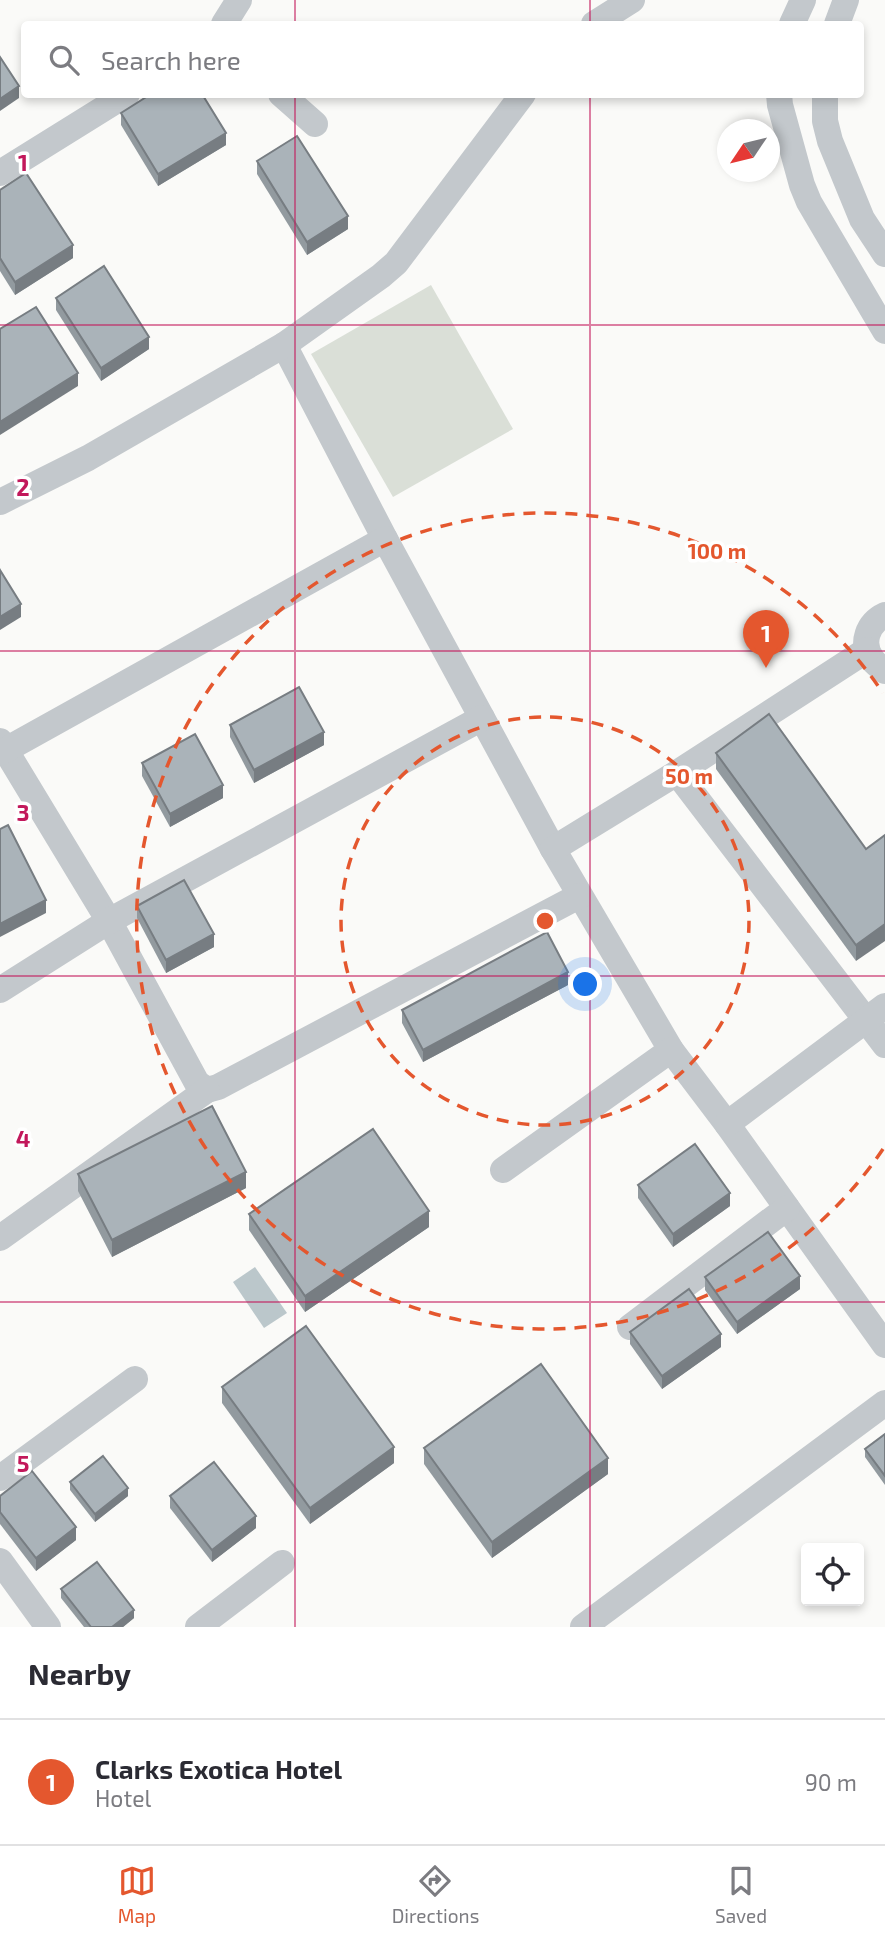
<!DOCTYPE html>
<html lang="en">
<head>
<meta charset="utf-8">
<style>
  :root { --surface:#fff; --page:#f7f7f7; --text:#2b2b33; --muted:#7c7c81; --line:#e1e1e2; --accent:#e4572e }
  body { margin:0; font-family:"Exo 2",sans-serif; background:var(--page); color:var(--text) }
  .controls { position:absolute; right:21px; bottom:21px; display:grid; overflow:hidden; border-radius:7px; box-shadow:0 4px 10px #0003 }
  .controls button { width:63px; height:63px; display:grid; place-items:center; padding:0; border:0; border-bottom:2px solid var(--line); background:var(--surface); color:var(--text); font:35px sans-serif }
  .compass { position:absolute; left:717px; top:119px; width:63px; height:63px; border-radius:50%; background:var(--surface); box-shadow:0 4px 10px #0003; rotate:235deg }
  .you { position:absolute; left:586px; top:985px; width:24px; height:24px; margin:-18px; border:5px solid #fff; border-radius:50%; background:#1a73e8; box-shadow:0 0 0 10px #1a73e833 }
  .badge { display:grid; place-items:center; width:46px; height:46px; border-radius:50%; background:var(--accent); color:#fff; font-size:23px; font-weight:700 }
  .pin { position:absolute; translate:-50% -58px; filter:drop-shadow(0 2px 4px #0008) }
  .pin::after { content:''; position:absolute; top:37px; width:24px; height:21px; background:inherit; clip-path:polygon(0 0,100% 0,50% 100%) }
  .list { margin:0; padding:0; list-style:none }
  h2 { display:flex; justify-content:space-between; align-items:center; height:91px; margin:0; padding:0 28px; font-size:30px }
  h2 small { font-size:23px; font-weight:400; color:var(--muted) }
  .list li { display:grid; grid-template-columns:46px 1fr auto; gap:21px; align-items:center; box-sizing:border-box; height:126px; padding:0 28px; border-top:2px solid var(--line) }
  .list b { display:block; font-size:26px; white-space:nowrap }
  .list p { margin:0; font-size:23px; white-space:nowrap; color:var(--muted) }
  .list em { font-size:23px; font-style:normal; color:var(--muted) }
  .icon { flex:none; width:38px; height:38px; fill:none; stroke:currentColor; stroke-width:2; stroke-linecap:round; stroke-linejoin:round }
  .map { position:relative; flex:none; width:885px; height:1627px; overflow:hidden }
  .search { position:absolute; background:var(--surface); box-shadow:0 4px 10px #0003; left:21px; right:21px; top:21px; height:77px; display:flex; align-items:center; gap:18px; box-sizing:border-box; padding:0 24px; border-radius:7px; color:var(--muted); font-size:26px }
  .sheet { height:217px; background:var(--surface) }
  nav { display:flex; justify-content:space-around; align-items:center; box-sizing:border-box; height:98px; border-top:2px solid var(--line); background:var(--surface); font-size:19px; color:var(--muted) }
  nav a { display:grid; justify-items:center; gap:4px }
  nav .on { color:var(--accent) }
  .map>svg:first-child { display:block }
  .green { fill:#dadfd7 }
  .water { fill:#bbc7cb }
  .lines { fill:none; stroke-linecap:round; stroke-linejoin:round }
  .minor { stroke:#c3c8cc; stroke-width:26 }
  .wall { fill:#929a9f }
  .shaded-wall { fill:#777d82 }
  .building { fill:#aab3b9; stroke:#777d82; stroke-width:2 }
  .grid { fill:none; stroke:#c2185b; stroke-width:2; stroke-opacity:0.55 }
  .ring { fill:none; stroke:#e4572e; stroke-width:3.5; stroke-dasharray:12 9 }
  .grid-label { font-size:23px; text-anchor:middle; font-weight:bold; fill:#c2185b; stroke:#fff; stroke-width:7; stroke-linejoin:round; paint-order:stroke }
  .centre { fill:#e4572e; stroke:#fff; stroke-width:3.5 }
  .ring-label { font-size:21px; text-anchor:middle; font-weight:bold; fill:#e4572e; stroke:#fff; stroke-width:7; stroke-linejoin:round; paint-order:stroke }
</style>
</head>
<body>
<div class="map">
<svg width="885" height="1627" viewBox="0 0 885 1627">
  <rect width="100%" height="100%" fill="#fafaf8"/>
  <path class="green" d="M 431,285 L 513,429 L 393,497 L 311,354 Z"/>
  <path class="water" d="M 255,1267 L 287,1313 L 264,1328 L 233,1282 Z"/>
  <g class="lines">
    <g class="minor">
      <path d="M 224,24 L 239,0"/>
      <path d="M 594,24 L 632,0"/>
      <path d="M 792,24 L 803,0"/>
      <path d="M 837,24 L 846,0"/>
      <path d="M 281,94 L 315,124"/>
      <path d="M 779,94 L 780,105 L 802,185 L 809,202 L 885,331"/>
      <path d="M 825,94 L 825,121 L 830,141 L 862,219 L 885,254"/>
      <path d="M 0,173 L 127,94"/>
      <path d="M 284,345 L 385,539 L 553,849 L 671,1050 L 727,1124 L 885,1345"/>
      <path d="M 0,502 L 88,458 L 284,345 L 381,276 L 396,263 L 523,94"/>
      <path d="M 885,615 C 868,623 860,643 872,659 C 875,664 881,667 885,671"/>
      <path d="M 0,741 L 109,921 L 197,1083 L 207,1090 L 218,1087 L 579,896"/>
      <path d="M 0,753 L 385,539"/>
      <path d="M 677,773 L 885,1045"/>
      <path d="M 553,849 L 677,773 L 867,650"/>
      <path d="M 0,990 L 109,921 L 482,718"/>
      <path d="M 727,1124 L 885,1006"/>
      <path d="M 503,1170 L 671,1050"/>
      <path d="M 0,1238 L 207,1090"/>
      <path d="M 630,1327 L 787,1208"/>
      <path d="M 0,1478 L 135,1379"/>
      <path d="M 0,1561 L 48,1627"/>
      <path d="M 198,1627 L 282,1563"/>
      <path d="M 583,1627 L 885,1403"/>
    </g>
  </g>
  <g class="wall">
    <path d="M 121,113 L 226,145 L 158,186 L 121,125 Z"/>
    <path d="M 257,161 L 348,229 L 307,255 L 257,174 Z"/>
    <path d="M 0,190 L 73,258 L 15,295 L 0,271 Z"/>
    <path d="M 56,298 L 149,349 L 101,381 L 56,310 Z"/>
    <path d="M 230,725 L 324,745 L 254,783 L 230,737 Z"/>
    <path d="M 716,753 L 866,849 L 856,961 L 716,769 Z"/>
    <path d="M 142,763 L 223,798 L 170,827 L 142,776 Z"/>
    <path d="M 137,906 L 214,947 L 166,973 L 137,918 Z"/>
    <path d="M 568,985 L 423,1062 L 402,1023 L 402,1010 Z"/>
    <path d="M 78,1174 L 246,1188 L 112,1257 L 78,1191 Z"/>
    <path d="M 638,1185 L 730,1206 L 673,1247 L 638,1198 Z"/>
    <path d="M 249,1214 L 429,1227 L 305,1312 L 249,1230 Z"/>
    <path d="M 705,1277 L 800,1289 L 737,1334 L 705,1290 Z"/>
    <path d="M 630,1332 L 721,1347 L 662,1389 L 630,1344 Z"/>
    <path d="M 222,1387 L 394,1463 L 310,1524 L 222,1403 Z"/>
    <path d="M 885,1434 L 885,1485 L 865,1457 L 865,1449 Z"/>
    <path d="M 424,1448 L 608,1474 L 492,1558 L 424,1464 Z"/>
    <path d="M 70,1482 L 128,1496 L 95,1522 L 70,1490 Z"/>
    <path d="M 0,1496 L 76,1540 L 36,1571 L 0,1524 Z"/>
    <path d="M 170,1496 L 256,1528 L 212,1562 L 170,1508 Z"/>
    <path d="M 61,1589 L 134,1618 L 123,1627 L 84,1627 L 61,1598 Z"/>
  </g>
  <g class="shaded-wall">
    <path d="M 19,86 L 19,98 L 0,111 L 0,99 Z"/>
    <path d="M 226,133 L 226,145 L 158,186 L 158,174 Z"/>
    <path d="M 348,216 L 348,229 L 307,255 L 307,242 Z"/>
    <path d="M 73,245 L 73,258 L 15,295 L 15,282 Z"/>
    <path d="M 149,337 L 149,349 L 101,381 L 101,368 Z"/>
    <path d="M 78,373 L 78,386 L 0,435 L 0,422 Z"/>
    <path d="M 21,604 L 21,617 L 0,630 L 0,617 Z"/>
    <path d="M 324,732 L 324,745 L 254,783 L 254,770 Z"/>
    <path d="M 223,785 L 223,798 L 170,827 L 170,814 Z"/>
    <path d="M 46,900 L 46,913 L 0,937 L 0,924 Z"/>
    <path d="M 885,924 L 885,941 L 856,961 L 856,945 Z"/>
    <path d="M 214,934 L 214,947 L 166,973 L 166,960 Z"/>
    <path d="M 568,972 L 568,985 L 423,1062 L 423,1050 Z"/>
    <path d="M 246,1172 L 246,1188 L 112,1257 L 112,1240 Z"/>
    <path d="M 730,1193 L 730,1206 L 673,1247 L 673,1234 Z"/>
    <path d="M 429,1211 L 429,1227 L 305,1312 L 305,1296 Z"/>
    <path d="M 800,1276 L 800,1289 L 737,1334 L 737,1322 Z"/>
    <path d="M 721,1334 L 721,1347 L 662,1389 L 662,1376 Z"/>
    <path d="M 394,1447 L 394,1463 L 310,1524 L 310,1508 Z"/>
    <path d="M 608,1458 L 608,1474 L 492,1558 L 492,1542 Z"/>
    <path d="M 128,1488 L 128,1496 L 95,1522 L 95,1514 Z"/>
    <path d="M 256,1516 L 256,1528 L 212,1562 L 212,1550 Z"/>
    <path d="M 76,1527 L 76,1540 L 36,1571 L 36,1558 Z"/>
    <path d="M 134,1610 L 134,1618 L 123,1627 L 112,1627 Z"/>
  </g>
  <g class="building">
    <path d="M 0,57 L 19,86 L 0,99 Z"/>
    <path d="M 151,94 L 202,94 L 226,133 L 158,174 L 121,113 Z"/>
    <path d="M 297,136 L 348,216 L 307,242 L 257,161 Z"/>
    <path d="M 26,173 L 73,245 L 15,282 L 0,258 L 0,190 Z"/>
    <path d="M 104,266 L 149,337 L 101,368 L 56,298 Z"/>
    <path d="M 36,307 L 78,373 L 0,422 L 0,329 Z"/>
    <path d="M 0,570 L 21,604 L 0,617 Z"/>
    <path d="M 299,687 L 324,732 L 254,770 L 230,725 Z"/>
    <path d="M 769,714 L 866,849 L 885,835 L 885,924 L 856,945 L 716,753 Z"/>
    <path d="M 195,734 L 223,785 L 170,814 L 142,763 Z"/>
    <path d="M 8,825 L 46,900 L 0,924 L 0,829 Z"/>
    <path d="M 184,880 L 214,934 L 166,960 L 137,906 Z"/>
    <path d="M 547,932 L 568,972 L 423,1050 L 402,1010 Z"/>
    <path d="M 212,1106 L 246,1172 L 112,1240 L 78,1174 Z"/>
    <path d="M 373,1129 L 429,1211 L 305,1296 L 249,1214 Z"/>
    <path d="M 695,1144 L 730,1193 L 673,1234 L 638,1185 Z"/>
    <path d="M 768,1232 L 800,1276 L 737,1322 L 705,1277 Z"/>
    <path d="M 689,1289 L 721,1334 L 662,1376 L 630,1332 Z"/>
    <path d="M 306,1326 L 394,1447 L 310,1508 L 222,1387 Z"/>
    <path d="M 541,1364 L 608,1458 L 492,1542 L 424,1448 Z"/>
    <path d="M 885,1434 L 885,1476 L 865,1449 Z"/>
    <path d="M 103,1456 L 128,1488 L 95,1514 L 70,1482 Z"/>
    <path d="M 214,1462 L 256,1516 L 212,1550 L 170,1496 Z"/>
    <path d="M 32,1471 L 76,1527 L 36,1558 L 0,1512 L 0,1496 Z"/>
    <path d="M 97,1562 L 134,1610 L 112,1627 L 91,1627 L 61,1589 Z"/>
  </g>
  <path class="grid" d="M 295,0 L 295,24M 590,0 L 590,24M 295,94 L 295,1627M 590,94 L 590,1627M 0,325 L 885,325M 0,651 L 885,651M 0,976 L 885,976M 0,1302 L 885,1302"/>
  <g class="ring">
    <circle cx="545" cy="921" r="204"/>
    <path d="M883 1149A408 408 0 1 1 883 693"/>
  </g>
  <g class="grid-label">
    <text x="23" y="171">1</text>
    <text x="23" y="496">2</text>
    <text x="23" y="821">3</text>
    <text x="23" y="1147">4</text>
    <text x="23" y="1472">5</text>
  </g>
  <circle cx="545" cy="921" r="10" class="centre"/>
  <g class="ring-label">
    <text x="717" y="559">100 m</text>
    <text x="689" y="784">50 m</text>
  </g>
</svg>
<div class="controls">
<button><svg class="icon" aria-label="locate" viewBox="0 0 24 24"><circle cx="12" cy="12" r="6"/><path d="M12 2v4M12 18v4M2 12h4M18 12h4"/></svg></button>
</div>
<svg class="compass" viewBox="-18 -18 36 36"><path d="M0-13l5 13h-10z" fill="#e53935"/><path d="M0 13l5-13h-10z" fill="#7c7c81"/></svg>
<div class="you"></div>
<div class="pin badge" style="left:766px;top:668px">1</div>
<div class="search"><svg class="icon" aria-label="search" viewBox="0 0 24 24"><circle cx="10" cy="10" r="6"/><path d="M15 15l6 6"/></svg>Search here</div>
</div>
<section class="sheet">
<h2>Nearby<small></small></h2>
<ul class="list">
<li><span class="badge">1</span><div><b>Clarks Exotica Hotel</b><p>Hotel</p></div><em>90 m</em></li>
</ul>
</section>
<nav>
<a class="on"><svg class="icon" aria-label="map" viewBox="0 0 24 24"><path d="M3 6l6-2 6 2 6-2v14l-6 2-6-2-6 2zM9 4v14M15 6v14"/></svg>Map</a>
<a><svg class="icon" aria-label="directions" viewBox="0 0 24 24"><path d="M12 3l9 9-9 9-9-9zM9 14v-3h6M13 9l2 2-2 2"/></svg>Directions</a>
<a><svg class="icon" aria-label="saved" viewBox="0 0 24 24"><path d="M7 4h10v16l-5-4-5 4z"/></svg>Saved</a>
</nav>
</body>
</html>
